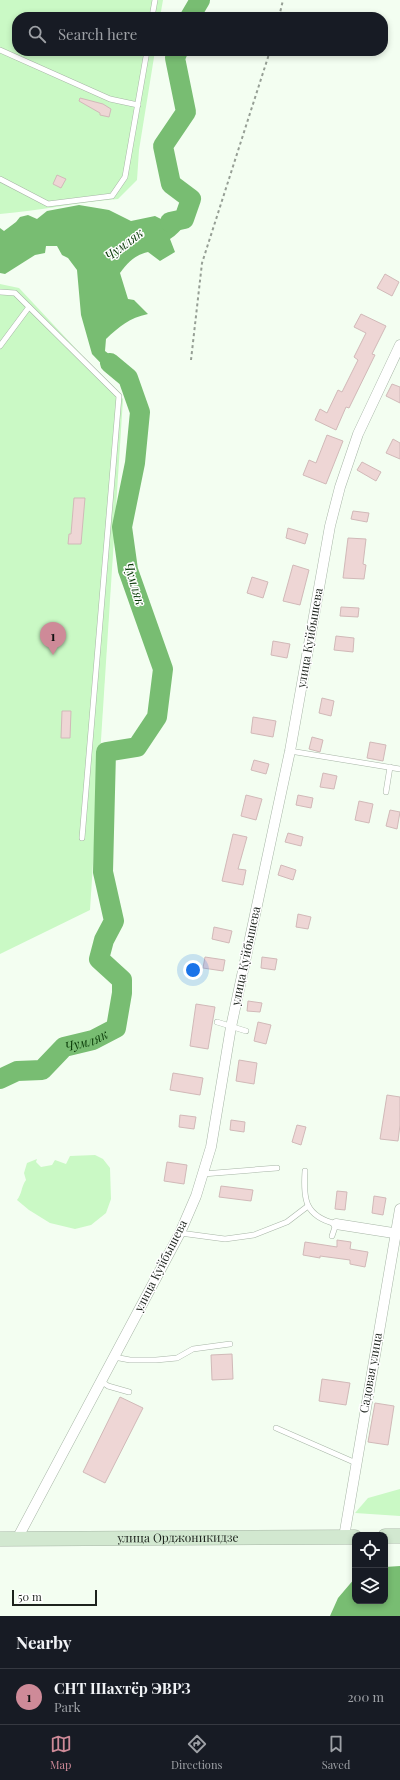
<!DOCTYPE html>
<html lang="en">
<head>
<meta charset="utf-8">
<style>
  :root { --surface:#171b24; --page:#242831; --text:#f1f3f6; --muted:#9ea1a6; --line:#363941; --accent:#ce8a98 }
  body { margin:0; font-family:"Playfair Display",serif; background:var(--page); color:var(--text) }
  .controls { position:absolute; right:12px; bottom:12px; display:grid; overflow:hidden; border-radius:8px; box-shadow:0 2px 6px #0003 }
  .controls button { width:36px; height:36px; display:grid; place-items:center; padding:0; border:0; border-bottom:1px solid var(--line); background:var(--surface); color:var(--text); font:20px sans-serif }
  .scale { position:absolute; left:12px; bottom:10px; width:85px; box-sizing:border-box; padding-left:4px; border:2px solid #1d231d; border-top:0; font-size:11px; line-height:14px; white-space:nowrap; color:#1d231d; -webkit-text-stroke:3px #fff; paint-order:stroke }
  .you { position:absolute; left:193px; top:970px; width:14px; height:14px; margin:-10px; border:3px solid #fff; border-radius:50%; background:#1a73e8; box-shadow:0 0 0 6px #1a73e833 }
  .badge { display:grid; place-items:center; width:26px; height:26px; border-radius:50%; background:var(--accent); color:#111; font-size:13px; font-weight:700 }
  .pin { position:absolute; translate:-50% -33px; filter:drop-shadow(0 1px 2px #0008) }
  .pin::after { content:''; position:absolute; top:21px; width:14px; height:12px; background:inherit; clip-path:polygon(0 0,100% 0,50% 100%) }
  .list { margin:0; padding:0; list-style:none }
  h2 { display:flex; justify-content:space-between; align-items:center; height:52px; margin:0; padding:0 16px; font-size:17px }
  h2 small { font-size:13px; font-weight:400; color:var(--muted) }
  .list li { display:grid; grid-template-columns:26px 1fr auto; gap:12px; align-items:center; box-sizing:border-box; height:56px; padding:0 16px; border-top:1px solid var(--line) }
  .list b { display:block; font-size:15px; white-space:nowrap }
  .list p { margin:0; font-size:13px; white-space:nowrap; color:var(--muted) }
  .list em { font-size:13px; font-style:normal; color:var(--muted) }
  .icon { flex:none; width:22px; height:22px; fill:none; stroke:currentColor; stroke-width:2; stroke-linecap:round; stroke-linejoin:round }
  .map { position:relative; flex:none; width:400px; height:1616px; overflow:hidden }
  .search { position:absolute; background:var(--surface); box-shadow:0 2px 6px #0003; left:12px; right:12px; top:12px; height:44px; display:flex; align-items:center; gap:10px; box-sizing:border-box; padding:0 14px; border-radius:16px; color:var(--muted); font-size:15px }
  .sheet { height:108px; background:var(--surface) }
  nav { display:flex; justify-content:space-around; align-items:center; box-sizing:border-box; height:56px; border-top:1px solid var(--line); background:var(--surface); font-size:11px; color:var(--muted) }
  nav a { display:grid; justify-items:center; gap:2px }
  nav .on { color:var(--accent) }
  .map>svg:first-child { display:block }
  .green { fill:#caf9c5 }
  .water { fill:#78bd72 }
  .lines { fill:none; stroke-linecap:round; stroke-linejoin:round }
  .river { stroke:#78bd72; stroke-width:20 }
  .building { fill:#eed6d5; stroke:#d1b9b8 }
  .lane-casing { stroke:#a7b5a6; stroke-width:6 }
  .street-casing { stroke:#a7b5a6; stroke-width:11 }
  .secondary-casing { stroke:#a7b5a6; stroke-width:15 }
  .path { stroke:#969f95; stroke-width:2; stroke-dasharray:3 3; stroke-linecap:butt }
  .lane { stroke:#fff; stroke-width:5 }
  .street { stroke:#fff; stroke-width:10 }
  .secondary { stroke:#d2e8d0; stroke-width:14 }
  .labels { text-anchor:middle; stroke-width:3; stroke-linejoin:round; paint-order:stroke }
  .street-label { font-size:12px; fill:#1d231d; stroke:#fff }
  .water-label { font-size:13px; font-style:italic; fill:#0a3b08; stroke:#fff }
</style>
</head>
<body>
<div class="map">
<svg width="400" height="1616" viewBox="0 0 400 1616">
  <rect width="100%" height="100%" fill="#f3fef1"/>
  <g class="green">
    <path d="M 0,0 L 163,0 L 160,17 L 17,17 L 17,51 L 155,51 L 139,150 L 137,180 L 118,199 C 78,202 39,211 0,214 Z"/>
    <path d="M 0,284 L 19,288 L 123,399 L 90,910 L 0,954 Z"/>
    <path d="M 95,1155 L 103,1159 L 110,1168 L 111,1199 L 106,1213 L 91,1225 L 75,1229 L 50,1223 L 29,1210 L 17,1200 C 22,1194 21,1187 26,1180 L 24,1173 L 27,1163 L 37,1159 L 36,1162 L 41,1167 L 52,1165 L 55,1160 L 66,1164 L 70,1156 Z"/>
    <path d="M 400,1489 L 400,1516 L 355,1513 L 368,1498 Z"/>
  </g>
  <g class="water">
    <path d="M 79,205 L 109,210 L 131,221 L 155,216 L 161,219 L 180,217 L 184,205 L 192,207 C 189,221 182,231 170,239 L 175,252 L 160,261 L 148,252 C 135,255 128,262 120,273 L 128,299 L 134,300 L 148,314 C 129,318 120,326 106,339 L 105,351 L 118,361 L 127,365 L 137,378 L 124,382 L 116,379 L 92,354 L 81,315 L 77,270 L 68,258 L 62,255 L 57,246 L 46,246 L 45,253 L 35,255 L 5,274 L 0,273 L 0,228 L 4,231 L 16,222 L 20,217 L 28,215 L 37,219 L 47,211 Z"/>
    <path d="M 400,1566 L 400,1616 L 330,1616 L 338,1598 L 355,1578 L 355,1601 L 385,1601 L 385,1567 Z"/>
  </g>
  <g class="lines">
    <g class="river">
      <path d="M 190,17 L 200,0"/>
      <path d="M 170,222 L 184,219 L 191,199 L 171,184 L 163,146 L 186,112 L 175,58 L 178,51"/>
      <path id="s1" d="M 0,1079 L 17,1071 L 42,1070 L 64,1047 L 93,1040 L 116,1028 L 122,993 L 122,980 L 99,959 L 104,940 L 114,921 L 103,872 L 106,752 L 137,747 L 157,717 L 163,669 L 128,570 L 122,527 L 135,463 L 140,412 L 128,378 L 110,363"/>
    </g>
  </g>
  <g class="building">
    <path d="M 80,98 L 103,104 L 111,109 L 109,117 L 100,115 L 100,113 L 79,101 Z"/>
    <path d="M 57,175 L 66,179 L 61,188 L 53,184 Z"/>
    <path d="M 385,274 L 399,282 L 392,296 L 377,288 Z"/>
    <path d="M 361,314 L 386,326 L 372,354 L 375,355 L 349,408 L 346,407 L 336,430 L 315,420 L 320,409 L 327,413 L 338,390 L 342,392 L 358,360 L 354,357 L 366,333 L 354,327 Z"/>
    <path d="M 392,384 L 400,387 L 400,403 L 386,396 Z"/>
    <path d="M 327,435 L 343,441 L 326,484 L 303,475 L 309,460 L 316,463 Z"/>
    <path d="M 393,439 L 400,443 L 400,459 L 386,453 Z"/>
    <path d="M 362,462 L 381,472 L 376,481 L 357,470 Z"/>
    <path d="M 74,498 L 85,498 L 81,544 L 68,544 L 69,534 L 71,534 Z"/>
    <path d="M 353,511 L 369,513 L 367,522 L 351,519 Z"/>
    <path d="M 288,528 L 308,534 L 305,544 L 286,538 Z"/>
    <path d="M 348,538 L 366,539 L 363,564 L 366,565 L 364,579 L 343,578 Z"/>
    <path d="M 293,565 L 309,570 L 300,605 L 283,601 Z"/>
    <path d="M 252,577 L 268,582 L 263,598 L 247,593 Z"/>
    <path d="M 341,607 L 359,608 L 358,617 L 340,616 Z"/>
    <path d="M 336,636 L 354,638 L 353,652 L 334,650 Z"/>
    <path d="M 273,641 L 290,644 L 287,658 L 271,655 Z"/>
    <path d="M 322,698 L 334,701 L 331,716 L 319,713 Z"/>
    <path d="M 62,711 L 71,711 L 70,738 L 61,738 Z"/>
    <path d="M 253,717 L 276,721 L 273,737 L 251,733 Z"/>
    <path d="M 312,737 L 323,740 L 320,752 L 309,749 Z"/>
    <path d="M 370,742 L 386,745 L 383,761 L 367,758 Z"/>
    <path d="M 254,760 L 269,764 L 266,774 L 251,770 Z"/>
    <path d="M 323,773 L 337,776 L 334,789 L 320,787 Z"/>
    <path d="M 246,795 L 262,799 L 256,820 L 241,816 Z"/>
    <path d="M 298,795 L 313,798 L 311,808 L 296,805 Z"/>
    <path d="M 359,801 L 373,804 L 369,823 L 355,820 Z"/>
    <path d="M 390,810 L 400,812 L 397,829 L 386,826 Z"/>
    <path d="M 288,833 L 303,837 L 301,846 L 285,842 Z"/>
    <path d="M 233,834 L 247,837 L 238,869 L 246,870 L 243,885 L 222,881 Z"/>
    <path d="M 281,865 L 296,870 L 293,880 L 278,875 Z"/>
    <path d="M 298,914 L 311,917 L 308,929 L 296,927 Z"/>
    <path d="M 214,927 L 232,931 L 229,943 L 212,939 Z"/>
    <path d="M 205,957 L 225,960 L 223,971 L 203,968 Z"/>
    <path d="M 262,957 L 277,959 L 275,970 L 261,968 Z"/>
    <path d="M 248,1001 L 262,1003 L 260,1012 L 247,1011 Z"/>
    <path d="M 196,1004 L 215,1007 L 208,1049 L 190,1046 Z"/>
    <path d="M 258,1022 L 271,1025 L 266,1044 L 254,1041 Z"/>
    <path d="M 239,1060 L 257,1063 L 254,1084 L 236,1081 Z"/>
    <path d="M 173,1073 L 203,1078 L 200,1095 L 170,1090 Z"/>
    <path d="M 387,1095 L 400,1097 L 400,1125 L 398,1141 L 380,1139 Z"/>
    <path d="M 180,1115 L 196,1117 L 194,1129 L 179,1127 Z"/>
    <path d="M 231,1120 L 245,1122 L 244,1132 L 230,1130 Z"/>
    <path d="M 297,1125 L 306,1127 L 301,1145 L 292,1142 Z"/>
    <path d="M 167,1162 L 187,1165 L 184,1184 L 164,1181 Z"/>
    <path d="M 221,1186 L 253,1190 L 251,1201 L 219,1197 Z"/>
    <path d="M 337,1191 L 347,1192 L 345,1210 L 335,1209 Z"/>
    <path d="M 374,1196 L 386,1198 L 383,1215 L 372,1213 Z"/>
    <path d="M 337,1240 L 351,1242 L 350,1249 L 368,1252 L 365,1267 L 350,1264 L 350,1260 L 320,1256 L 320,1258 L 303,1255 L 305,1242 L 337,1247 Z"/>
    <path d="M 232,1354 L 233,1379 L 212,1380 L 211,1355 Z"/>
    <path d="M 322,1379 L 350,1383 L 346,1405 L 319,1401 Z"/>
    <path d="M 120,1397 L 143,1408 L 105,1483 L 83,1472 Z"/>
    <path d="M 375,1403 L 394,1406 L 388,1445 L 368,1442 Z"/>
  </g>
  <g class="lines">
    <g class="lane-casing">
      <g id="lane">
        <path d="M 152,17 L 155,0"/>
        <path d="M 0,50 L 110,99 L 138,105"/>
        <path d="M 0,179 L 48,204 L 112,196 L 125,177 L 147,51"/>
        <path d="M 0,292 L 15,293 L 119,396 L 82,838"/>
        <path d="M 0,346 L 29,307"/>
        <path d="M 290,751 L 400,769"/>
        <path d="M 386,792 L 390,767"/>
        <path d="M 217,1022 L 246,1031"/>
        <path d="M 305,1171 C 303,1200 305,1216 336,1224 L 332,1236"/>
        <path d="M 203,1174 L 277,1168"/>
        <path d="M 180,1233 L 225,1239 L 254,1235 L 287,1222 L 308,1206"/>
        <path d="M 114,1357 L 130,1360 L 156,1360 L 177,1358 L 193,1349 L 230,1344"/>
        <path d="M 101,1381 L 108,1386 L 129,1392"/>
        <path d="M 276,1428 L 356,1463"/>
      </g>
    </g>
    <g class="street-casing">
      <g id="street">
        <path d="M 336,1224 L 400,1234"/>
        <path d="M 344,1537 L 400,1209"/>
        <path d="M 17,1539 L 180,1233 L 196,1196 L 211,1147 L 231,1027 L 290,751 L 330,526 L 340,487 L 358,434 L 400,345"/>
      </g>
    </g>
    <g class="secondary-casing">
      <g id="secondary">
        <path d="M 385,1536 L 400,1536"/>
        <path id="s2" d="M 0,1539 L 355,1537"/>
      </g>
    </g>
    <g class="path">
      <path d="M 279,17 L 283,0"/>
      <path d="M 191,360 L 202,263 L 270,51"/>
    </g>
    <use href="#lane" class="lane"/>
    <use href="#street" class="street"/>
    <use href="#secondary" class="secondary"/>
  </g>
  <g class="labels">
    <g class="street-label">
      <text transform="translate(310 638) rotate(-80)" y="4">улица Куйбышева</text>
      <text transform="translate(246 956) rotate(-78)" y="4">улица Куйбышева</text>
      <text transform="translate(161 1266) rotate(-63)" y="4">улица Куйбышева</text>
      <text transform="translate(371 1373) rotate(-80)" y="4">Садовая улица</text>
      <text dy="4" stroke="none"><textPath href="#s2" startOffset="178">улица Орджоникидзе</textPath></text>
    </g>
    <g class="water-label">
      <text transform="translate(124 244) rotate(-37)" y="5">Чумляк</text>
      <text transform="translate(135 584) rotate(73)" y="5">Чумляк</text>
      <text dy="5" stroke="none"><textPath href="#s1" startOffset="99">Чумляк</textPath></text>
    </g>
  </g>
</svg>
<div class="controls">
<button><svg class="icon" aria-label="locate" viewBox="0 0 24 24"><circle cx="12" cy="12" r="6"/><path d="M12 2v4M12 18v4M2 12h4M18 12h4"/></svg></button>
<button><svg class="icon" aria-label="layers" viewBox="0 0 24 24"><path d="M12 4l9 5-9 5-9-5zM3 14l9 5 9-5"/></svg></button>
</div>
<div class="scale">50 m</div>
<div class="you"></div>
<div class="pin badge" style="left:53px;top:655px">1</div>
<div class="search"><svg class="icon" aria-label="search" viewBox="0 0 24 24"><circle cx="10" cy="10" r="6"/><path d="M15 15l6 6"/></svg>Search here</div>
</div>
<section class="sheet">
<h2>Nearby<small></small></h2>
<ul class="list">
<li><span class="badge">1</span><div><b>СНТ Шахтёр ЭВРЗ</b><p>Park</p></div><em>200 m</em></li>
</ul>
</section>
<nav>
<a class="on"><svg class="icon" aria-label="map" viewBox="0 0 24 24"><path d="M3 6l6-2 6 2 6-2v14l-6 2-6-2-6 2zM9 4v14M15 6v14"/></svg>Map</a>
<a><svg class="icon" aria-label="directions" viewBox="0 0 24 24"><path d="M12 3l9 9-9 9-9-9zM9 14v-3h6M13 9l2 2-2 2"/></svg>Directions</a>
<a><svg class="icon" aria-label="saved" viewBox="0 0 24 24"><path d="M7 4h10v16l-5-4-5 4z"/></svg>Saved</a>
</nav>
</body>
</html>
